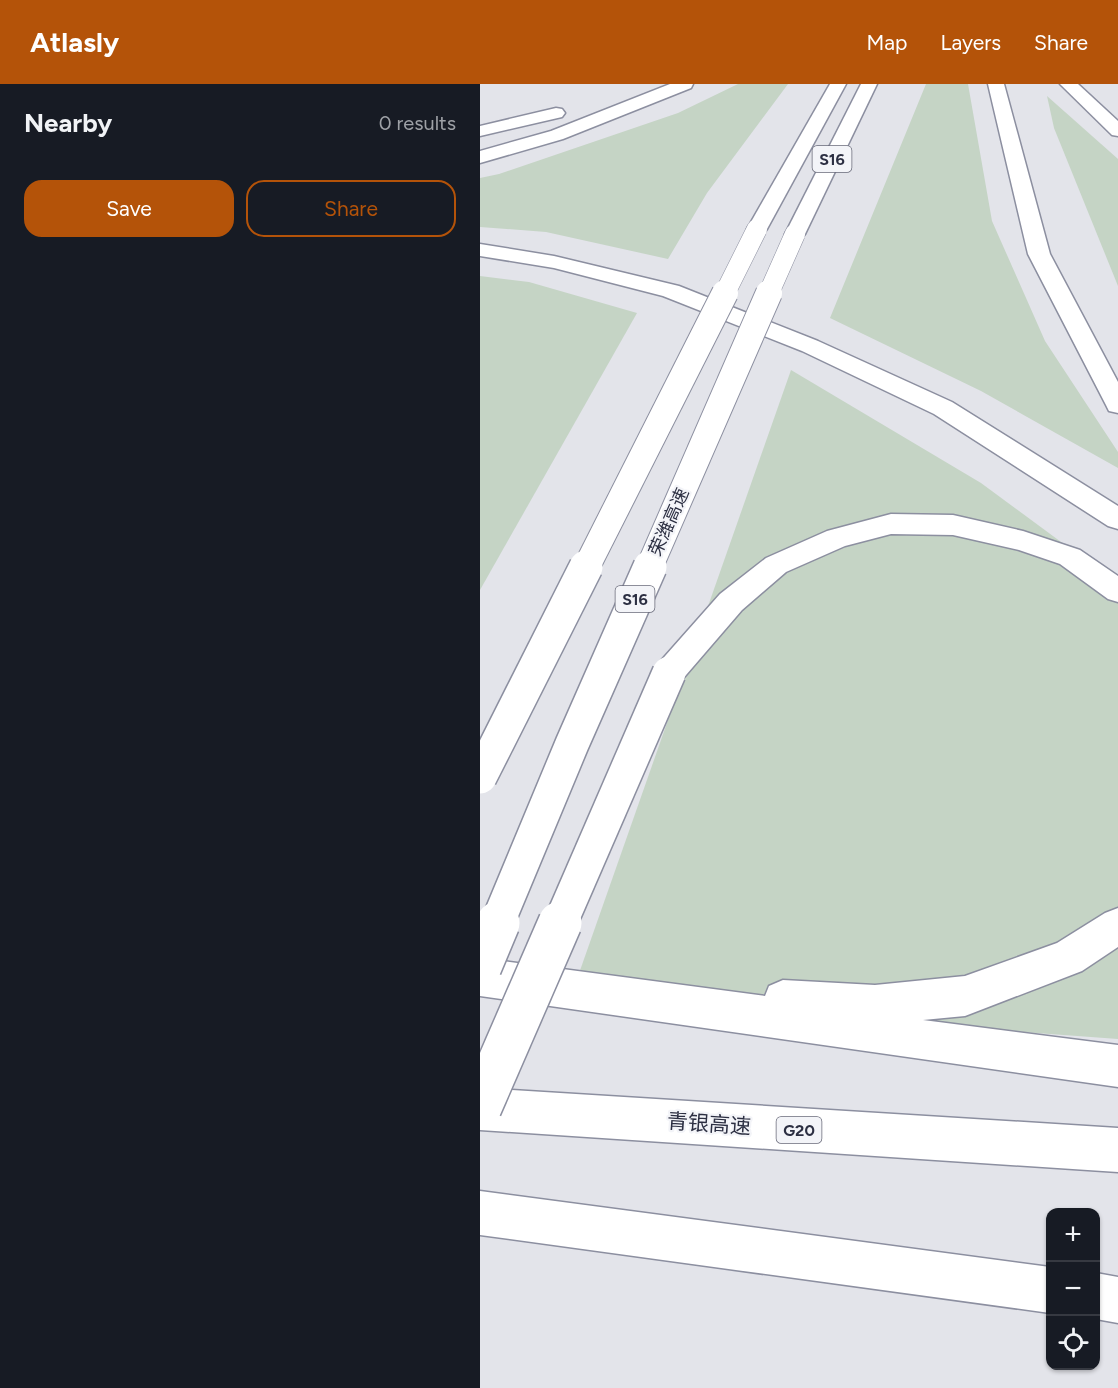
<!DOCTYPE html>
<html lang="en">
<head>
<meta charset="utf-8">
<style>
  :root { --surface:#171b24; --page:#20242c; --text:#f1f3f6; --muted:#9ea1a6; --line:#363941; --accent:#b45309 }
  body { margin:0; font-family:Figtree,"Noto Sans SC",sans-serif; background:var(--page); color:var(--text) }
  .controls { position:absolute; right:18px; bottom:18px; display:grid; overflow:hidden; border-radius:12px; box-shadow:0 2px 4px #0004 }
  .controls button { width:54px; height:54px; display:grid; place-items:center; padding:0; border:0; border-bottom:2px solid var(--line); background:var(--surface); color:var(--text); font:30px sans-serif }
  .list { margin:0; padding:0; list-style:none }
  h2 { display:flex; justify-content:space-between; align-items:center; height:78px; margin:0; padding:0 24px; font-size:26px }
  h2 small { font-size:20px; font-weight:400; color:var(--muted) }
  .actions { display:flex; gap:12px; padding:18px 24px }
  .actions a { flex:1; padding:14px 0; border:2px solid var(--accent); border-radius:18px; text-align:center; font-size:21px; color:var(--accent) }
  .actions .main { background:var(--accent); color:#fff }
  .icon { flex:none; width:33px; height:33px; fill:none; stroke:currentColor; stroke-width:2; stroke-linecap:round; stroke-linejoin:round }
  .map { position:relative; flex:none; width:638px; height:1304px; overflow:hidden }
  header { display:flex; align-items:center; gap:36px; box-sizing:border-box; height:84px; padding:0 30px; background:var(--accent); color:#fff }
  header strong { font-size:28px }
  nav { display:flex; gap:33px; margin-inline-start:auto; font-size:21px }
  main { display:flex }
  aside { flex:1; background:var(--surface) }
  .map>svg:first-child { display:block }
  .green { fill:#c5d4c5 }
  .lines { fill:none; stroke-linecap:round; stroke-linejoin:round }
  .motorway-casing { stroke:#8c8fa0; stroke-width:3 }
  .motorway { fill:#fff; fill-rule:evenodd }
  .motorway-bridge-far3-casing { stroke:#8c8fa0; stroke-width:21; stroke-linecap:butt }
  .motorway-bridge-far2-casing { stroke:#8c8fa0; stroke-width:28; stroke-linecap:butt }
  .motorway-bridge-far1-casing { stroke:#8c8fa0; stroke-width:36; stroke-linecap:butt }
  .motorway-bridge-casing { stroke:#8c8fa0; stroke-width:46; stroke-linecap:butt }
  .motorway-bridge-far3 { stroke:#fff; stroke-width:20 }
  .motorway-bridge-far2 { stroke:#fff; stroke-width:26 }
  .motorway-bridge-far1 { stroke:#fff; stroke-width:33 }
  .motorway-bridge { stroke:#fff; stroke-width:43 }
  .labels { text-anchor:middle; stroke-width:4.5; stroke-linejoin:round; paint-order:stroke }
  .shield { fill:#f3f4f8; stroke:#686a79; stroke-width:1.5 }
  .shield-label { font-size:16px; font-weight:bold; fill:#2c2f42 }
  .street-label { font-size:18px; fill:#2c2f42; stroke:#f3f4f8 }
  .near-street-label { font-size:21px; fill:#2c2f42; stroke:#f3f4f8 }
</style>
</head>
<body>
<header>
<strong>Atlasly</strong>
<nav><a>Map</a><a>Layers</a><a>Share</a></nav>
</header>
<main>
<aside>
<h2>Nearby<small>0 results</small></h2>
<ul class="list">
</ul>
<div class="actions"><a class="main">Save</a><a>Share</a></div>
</aside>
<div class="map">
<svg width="638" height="1304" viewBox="0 0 638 1304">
  <rect width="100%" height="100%" fill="#e3e4ea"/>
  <g class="green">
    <path d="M 258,0 L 308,0 L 227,109 L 188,175 L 66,148 L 0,143 L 0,94 L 19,90 L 198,29 Z"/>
    <path d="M 446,0 L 488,0 L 512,137 L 565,257 L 638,368 L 638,384 L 501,307 L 350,234 Z"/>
    <path d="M 567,12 L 638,75 L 638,202 L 574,44 Z"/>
    <path d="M 0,192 L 49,198 L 157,229 L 0,506 Z"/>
    <path d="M 311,286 L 501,399 L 638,500 L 638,955 L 90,915 Z"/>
  </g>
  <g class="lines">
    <g class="motorway-casing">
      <g id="motorway">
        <path d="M 190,0 L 213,0 L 211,4 L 83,55 L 0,79 L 0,67 L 71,47 Z"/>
        <path d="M 350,0 L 366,0 L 287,145 L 284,149 L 277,151 L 270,149 L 267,145 Z"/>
        <path d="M 381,0 L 397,0 L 325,150 L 322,154 L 315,156 L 308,154 L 305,150 Z"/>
        <path d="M 508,0 L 524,0 L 570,170 L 638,298 L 638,329 L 629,327 L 626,321 L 548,170 Z"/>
        <path d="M 580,0 L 598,0 L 638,37 L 638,52 L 632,51 Z"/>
        <path d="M 76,24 L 82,25 L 85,29 L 82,33 L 0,52 L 0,42 Z"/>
        <path d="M 0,160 L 74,172 L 199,202 L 338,257 L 472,318 L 638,422 L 638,445 L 628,442 L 454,330 L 322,267 L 183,212 L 74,184 L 0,172 Z"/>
        <path d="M 411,430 L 473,431 L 543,447 L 600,466 L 638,492 L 638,518 L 628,515 L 580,480 L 539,466 L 473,451 L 411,450 L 365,462 L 306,488 L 262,526 L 200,598 L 189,602 L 178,598 L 173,589 L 178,580 L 240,510 L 286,474 L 347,447 Z"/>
        <path d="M 638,824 L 638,863 L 602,887 L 485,932 L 443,936 L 638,961 L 638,1003 L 0,912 L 0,874 L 285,912 L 289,902 L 303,896 L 395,901 L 485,892 L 577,859 L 625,829 Z"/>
        <path d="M 0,1004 L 638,1044 L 638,1088 L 0,1046 Z"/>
        <path d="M 0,1107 L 570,1183 L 570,1229 L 0,1151 Z"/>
        <path d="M 616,1189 L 638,1193 L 638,1239 L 616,1235 Z"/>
      </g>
    </g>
    <use href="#motorway" class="motorway"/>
    <g class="motorway-bridge-far3-casing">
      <g id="motorway-bridge-far3">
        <path d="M 244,211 L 277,145"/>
        <path d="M 288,211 L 315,150"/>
      </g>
    </g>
    <g class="motorway-bridge-far2-casing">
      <g id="motorway-bridge-far2">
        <path d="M 106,484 L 245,209"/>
        <path d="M 169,484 L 289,209"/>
      </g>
    </g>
    <g class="motorway-bridge-far1-casing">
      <g id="motorway-bridge-far1">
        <path d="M 0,693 L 106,483"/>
        <path d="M 17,840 L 92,660 L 170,483"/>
        <path d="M 80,840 L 189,589"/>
      </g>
    </g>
    <g class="motorway-bridge-casing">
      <g id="motorway-bridge">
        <path d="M 0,882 L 18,839"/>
        <path d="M 0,1023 L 80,839"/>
      </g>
    </g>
    <use href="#motorway-bridge-far3" class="motorway-bridge-far3"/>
    <use href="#motorway-bridge-far2" class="motorway-bridge-far2"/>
    <use href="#motorway-bridge-far1" class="motorway-bridge-far1"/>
    <use href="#motorway-bridge" class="motorway-bridge"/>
  </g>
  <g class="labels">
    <g class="shield">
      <rect x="332.5" y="62" width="39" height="26" rx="4.5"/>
      <rect x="135.5" y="502" width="39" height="26" rx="4.5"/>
      <rect x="296.5" y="1033" width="45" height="26" rx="4.5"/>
    </g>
    <g class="shield-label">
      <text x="352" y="81">S16</text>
      <text x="155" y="521">S16</text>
      <text x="319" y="1052">G20</text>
    </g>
    <g class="street-label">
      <text transform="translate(189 438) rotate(-66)" y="6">荣潍高速</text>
    </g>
    <g class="near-street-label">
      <text transform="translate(229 1040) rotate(4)" y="7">青银高速</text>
    </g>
  </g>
</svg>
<div class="controls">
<button>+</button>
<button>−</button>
<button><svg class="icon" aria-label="locate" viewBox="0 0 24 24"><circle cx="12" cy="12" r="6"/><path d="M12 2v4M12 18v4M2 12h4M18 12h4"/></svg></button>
</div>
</div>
</main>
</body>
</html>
